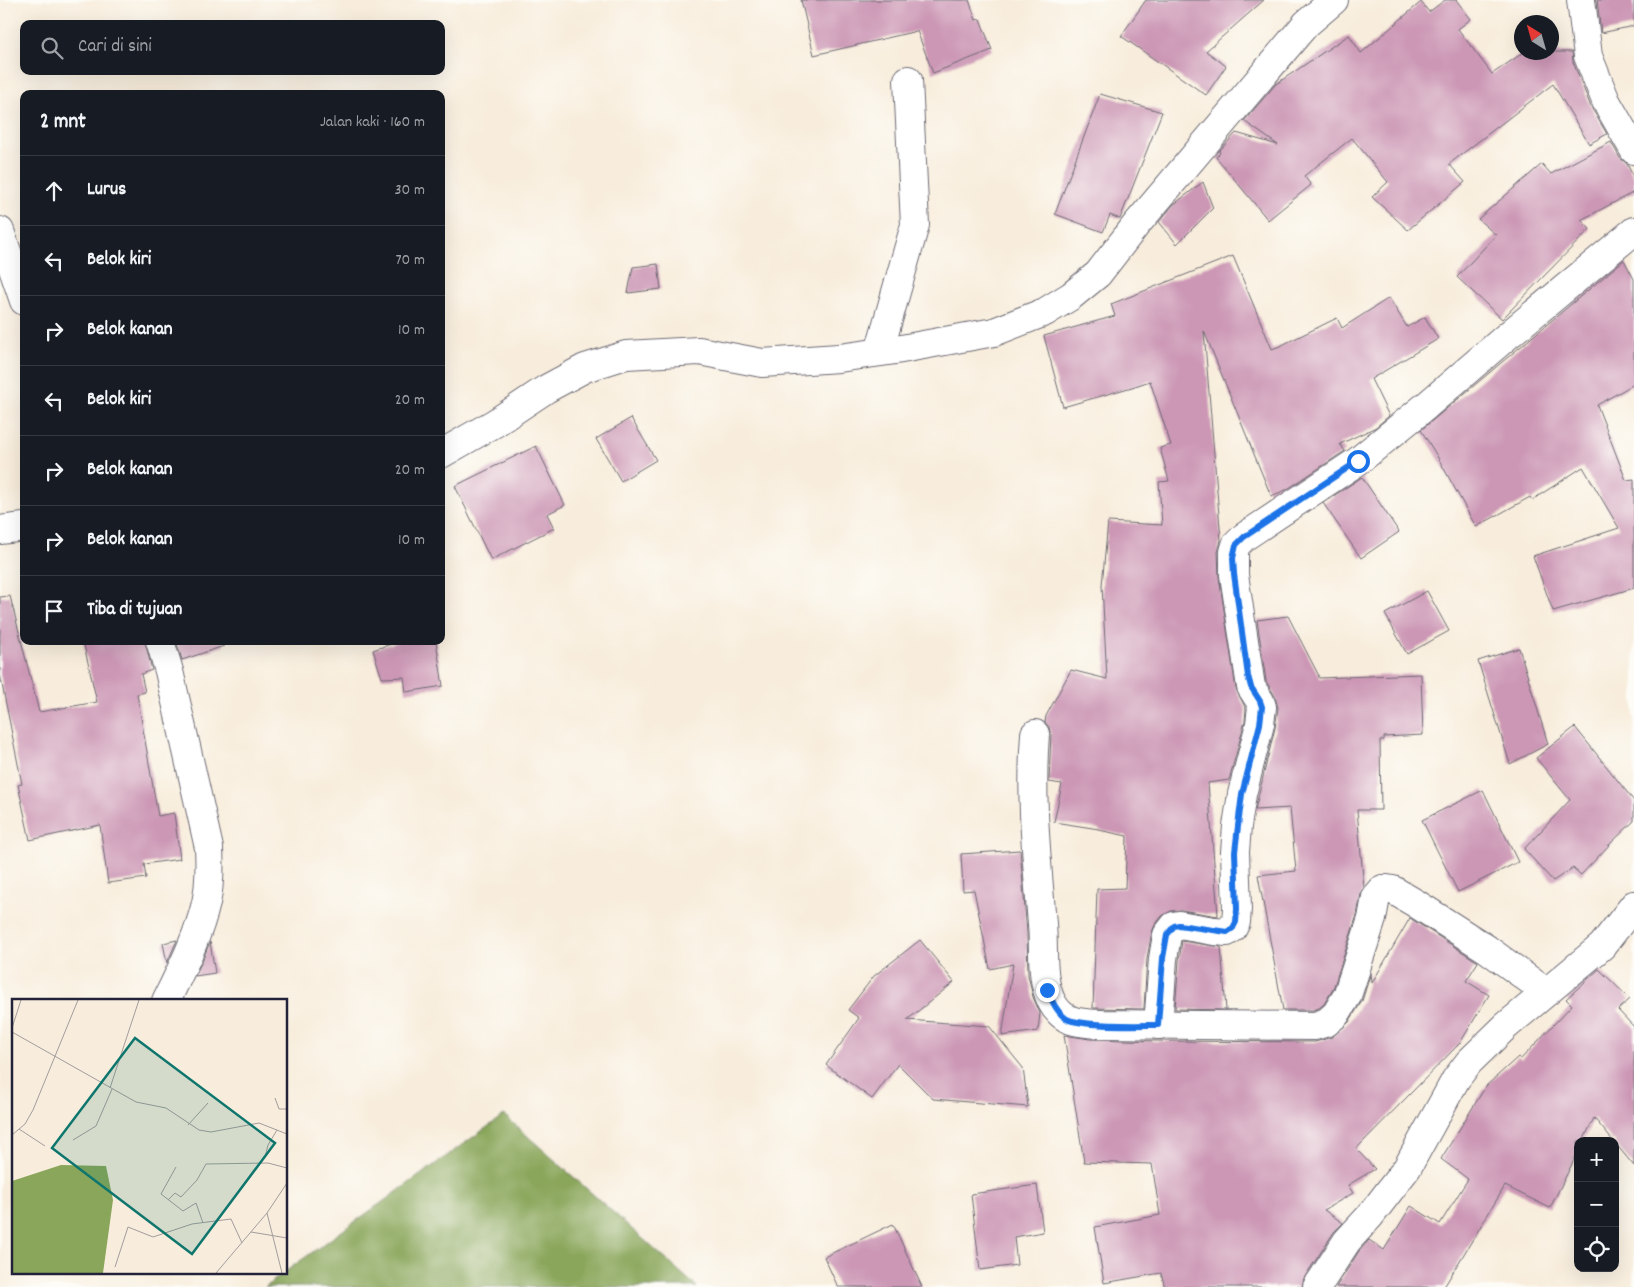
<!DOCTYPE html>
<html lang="id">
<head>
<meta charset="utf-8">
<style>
  :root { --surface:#171b24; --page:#20242c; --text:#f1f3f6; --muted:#9ea1a6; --line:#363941 }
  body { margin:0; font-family:Dekko,sans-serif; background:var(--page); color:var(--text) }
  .controls { position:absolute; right:15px; bottom:15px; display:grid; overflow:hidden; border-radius:10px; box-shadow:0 5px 20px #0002 }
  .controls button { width:45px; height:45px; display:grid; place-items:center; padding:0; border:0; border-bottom:1px solid var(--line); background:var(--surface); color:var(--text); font:25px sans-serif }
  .compass { position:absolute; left:1514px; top:15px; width:45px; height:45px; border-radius:50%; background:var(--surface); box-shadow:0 5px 20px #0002; rotate:323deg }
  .stop { position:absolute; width:15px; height:15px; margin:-11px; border:4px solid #1a73e8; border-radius:50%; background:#fff }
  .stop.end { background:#1a73e8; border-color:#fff; box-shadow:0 1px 5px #0008 }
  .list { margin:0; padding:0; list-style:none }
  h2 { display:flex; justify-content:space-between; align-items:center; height:65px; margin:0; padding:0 20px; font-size:21px }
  h2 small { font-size:16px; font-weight:400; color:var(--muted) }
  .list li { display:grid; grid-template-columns:32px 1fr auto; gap:15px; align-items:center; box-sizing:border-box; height:70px; padding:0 20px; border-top:1px solid var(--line) }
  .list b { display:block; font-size:19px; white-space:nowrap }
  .list em { font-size:16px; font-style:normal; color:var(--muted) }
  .icon { flex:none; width:28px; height:28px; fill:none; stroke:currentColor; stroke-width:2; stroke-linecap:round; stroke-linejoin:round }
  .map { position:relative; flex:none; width:1634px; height:1287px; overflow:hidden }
  .search { position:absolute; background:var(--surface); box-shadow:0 5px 20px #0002; left:20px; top:20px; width:425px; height:55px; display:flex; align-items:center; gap:12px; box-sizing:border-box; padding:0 18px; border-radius:10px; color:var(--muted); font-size:19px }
  .panel { position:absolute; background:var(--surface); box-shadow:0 5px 20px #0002; left:20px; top:90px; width:425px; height:555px; border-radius:10px }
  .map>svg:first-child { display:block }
  .forest { fill:#89a65a; stroke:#56644a }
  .building { fill:#cc97b5 }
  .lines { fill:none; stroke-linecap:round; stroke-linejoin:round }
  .street-casing { stroke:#6d6973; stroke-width:30 }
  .street { stroke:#fff; stroke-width:28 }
  .route { stroke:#1a73e8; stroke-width:6 }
  .inset-road { fill:none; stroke:#a29c9c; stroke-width:1 }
  .view { fill:#0f766e; fill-opacity:0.15; stroke:#0f766e; stroke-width:2.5 }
  .inset-edge { fill:none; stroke:#22223b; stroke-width:2.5 }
</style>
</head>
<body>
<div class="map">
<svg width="1634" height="1287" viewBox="0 0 1634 1287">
  <rect width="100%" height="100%" fill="#fdfcf7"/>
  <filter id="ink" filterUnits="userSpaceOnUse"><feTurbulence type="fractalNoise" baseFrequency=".02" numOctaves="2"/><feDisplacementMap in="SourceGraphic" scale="10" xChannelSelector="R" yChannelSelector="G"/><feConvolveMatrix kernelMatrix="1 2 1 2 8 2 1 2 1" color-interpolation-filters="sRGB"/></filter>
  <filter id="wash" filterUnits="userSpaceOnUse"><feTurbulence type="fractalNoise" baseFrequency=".0096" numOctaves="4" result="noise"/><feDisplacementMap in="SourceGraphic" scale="20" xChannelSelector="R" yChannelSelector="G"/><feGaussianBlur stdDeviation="1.12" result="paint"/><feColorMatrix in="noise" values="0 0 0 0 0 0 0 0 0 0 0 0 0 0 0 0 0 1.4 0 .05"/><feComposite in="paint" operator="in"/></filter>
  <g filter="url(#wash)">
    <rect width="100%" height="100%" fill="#f8eddc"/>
    <path class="forest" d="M 504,1115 L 697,1287 L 265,1287 L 284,1273 L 286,1273 L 286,1271 Z"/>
    <g id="blocks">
      <g class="building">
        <path d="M 801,0 L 969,0 L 976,20 L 980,19 L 992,50 L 933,73 L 917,31 L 814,55 Z"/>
        <path d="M 1146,0 L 1264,0 L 1206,51 L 1226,66 L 1206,95 L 1121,36 Z"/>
        <path d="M 1445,0 L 1456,0 L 1471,19 L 1458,29 L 1492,74 L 1524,52 L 1572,52 L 1573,62 L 1591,107 L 1607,134 L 1589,144 L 1553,84 L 1449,164 L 1465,182 L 1408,230 L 1372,197 L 1388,182 L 1352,138 L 1304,176 L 1311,185 L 1268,220 L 1216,157 L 1220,153 L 1219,151 L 1236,133 L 1278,145 L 1244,121 L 1276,84 L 1349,35 L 1361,53 L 1421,2 L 1429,12 Z"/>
        <path d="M 1597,0 L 1634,0 L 1634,26 L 1601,33 Z"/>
        <path d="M 1100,94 L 1162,112 L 1120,219 L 1110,215 L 1103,232 L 1055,214 Z"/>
        <path d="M 1611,142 L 1620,158 L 1627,164 L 1634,178 L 1634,192 L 1581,220 L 1590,229 L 1502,319 L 1457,277 L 1496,235 L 1478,219 L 1542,164 L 1551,174 Z"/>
        <path d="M 1203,182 L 1213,208 L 1177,244 L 1159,222 L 1173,205 Z"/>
        <path d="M 1233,256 L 1272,349 L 1280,346 L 1337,318 L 1342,328 L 1389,298 L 1407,327 L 1425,317 L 1438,339 L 1371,379 L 1389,416 L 1376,427 L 1340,444 L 1345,451 L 1286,490 L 1271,496 L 1204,331 L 1221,540 L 1218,552 L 1219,577 L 1236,689 L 1246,709 L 1245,721 L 1229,780 L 1208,783 L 1218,916 L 1181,910 L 1171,911 L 1162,916 L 1155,925 L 1152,932 L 1147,958 L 1144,1009 L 1093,1008 L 1097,889 L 1125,888 L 1127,836 L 1099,830 L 1099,829 L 1054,822 L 1062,784 L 1049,782 L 1051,735 L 1049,727 L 1045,722 L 1046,716 L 1071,670 L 1107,679 L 1102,585 L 1108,522 L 1162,525 L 1159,482 L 1169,481 L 1160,448 L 1171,445 L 1150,381 L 1132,387 L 1063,407 L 1044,336 L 1115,316 L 1111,304 Z"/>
        <path d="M 1624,260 L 1634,279 L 1634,384 L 1597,405 L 1626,480 L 1634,479 L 1634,588 L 1553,611 L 1533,556 L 1619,528 L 1583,467 L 1532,500 L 1530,497 L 1476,527 L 1437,456 L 1421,430 Z"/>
        <path d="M 658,264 L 661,289 L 628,293 L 633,267 Z"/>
        <path d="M 631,418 L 656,460 L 621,481 L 596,439 Z"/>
        <path d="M 536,446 L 565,505 L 547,514 L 554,528 L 491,560 L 455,486 Z"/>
        <path d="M 1362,477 L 1399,532 L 1361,558 L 1323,503 Z"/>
        <path d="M 1427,591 L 1449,631 L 1407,654 L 1385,614 Z"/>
        <path d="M 10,596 L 39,712 L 97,702 L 83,641 L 145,641 L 152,670 L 141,674 L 145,692 L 137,694 L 158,816 L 174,813 L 180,859 L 144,864 L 146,878 L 108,883 L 100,825 L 30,840 L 18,785 L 22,784 L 0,674 L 0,597 Z"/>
        <path d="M 1288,616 L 1318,674 L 1319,678 L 1421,674 L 1423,735 L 1384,737 L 1384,740 L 1380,740 L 1381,810 L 1357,810 L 1364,888 L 1361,894 L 1357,915 L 1333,989 L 1324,1004 L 1319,1008 L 1313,1010 L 1283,1010 L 1258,875 L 1296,871 L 1290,808 L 1255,810 L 1275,728 L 1278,708 L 1275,696 L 1266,681 L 1257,620 Z"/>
        <path d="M 176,641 L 223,641 L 224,646 L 182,660 Z"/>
        <path d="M 400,641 L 436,641 L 443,686 L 406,692 L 404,677 L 382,678 L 373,650 Z"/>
        <path d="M 1519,648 L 1548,744 L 1510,764 L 1478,661 Z"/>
        <path d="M 1575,727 L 1634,801 L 1634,821 L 1611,843 L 1581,875 L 1573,868 L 1553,881 L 1524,849 L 1570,800 L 1536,758 Z"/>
        <path d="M 1483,790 L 1518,862 L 1458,892 L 1422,820 Z"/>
        <path d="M 1020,850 L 1027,933 L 1028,975 L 1033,997 L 1040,1013 L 1038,1031 L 1002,1036 L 1013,964 L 990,969 L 974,890 L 963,891 L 961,854 Z"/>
        <path d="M 1410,918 L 1478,962 L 1466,981 L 1489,995 L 1460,1043 L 1356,1149 L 1375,1169 L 1348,1185 L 1353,1193 L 1324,1210 L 1343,1223 L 1334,1232 L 1304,1278 L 1302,1287 L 1165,1287 L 1161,1273 L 1104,1283 L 1095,1227 L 1160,1215 L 1152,1164 L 1084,1162 L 1064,1035 L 1090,1039 L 1157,1041 L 1315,1042 L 1332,1037 L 1349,1022 L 1362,1001 L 1371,972 L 1372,983 Z"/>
        <path d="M 177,940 L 174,947 L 167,963 L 163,943 Z"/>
        <path d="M 920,940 L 954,982 L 907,1020 L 989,1026 L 1023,1068 L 1028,1107 L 933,1099 L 898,1064 L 872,1099 L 826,1065 L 859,1018 L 848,1010 L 874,976 Z"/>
        <path d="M 1182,941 L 1221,947 L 1226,1010 L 1175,1009 L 1179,961 Z"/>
        <path d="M 210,942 L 215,973 L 195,976 L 203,959 Z"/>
        <path d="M 1599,969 L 1630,999 L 1618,1010 L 1634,1027 L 1634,1166 L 1615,1143 L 1615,1141 L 1613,1141 L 1594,1118 L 1583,1141 L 1578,1141 L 1578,1152 L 1550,1208 L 1505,1186 L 1444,1287 L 1336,1287 L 1359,1251 L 1369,1240 L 1384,1250 L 1411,1206 L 1440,1224 L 1468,1179 L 1441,1159 L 1486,1086 L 1518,1057 L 1521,1059 L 1572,1005 L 1566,999 Z"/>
        <path d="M 1037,1185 L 1043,1232 L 1014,1237 L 1017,1265 L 980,1270 L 971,1194 Z"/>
        <path d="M 893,1224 L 922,1287 L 838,1287 L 824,1257 Z"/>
      </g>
    </g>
  </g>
  <g filter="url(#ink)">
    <use href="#blocks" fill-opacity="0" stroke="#6d6973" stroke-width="1"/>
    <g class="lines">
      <g class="street-casing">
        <g id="street">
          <path d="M 1581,0 L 1588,56 L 1606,101 L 1634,150"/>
          <path d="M 0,231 L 24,301"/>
          <path d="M 879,352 L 915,225 L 908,80"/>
          <path d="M 441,454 L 495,423 L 546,389 L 585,368 L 626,355 L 699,351 L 762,363 L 839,358 L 896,350 L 994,332 L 1045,312 L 1071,296 L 1098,274 L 1136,225 L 1306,24 L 1334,0"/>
          <path d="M 0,530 L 24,527"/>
          <path d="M 160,641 L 169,671 L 209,848 C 210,867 210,885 206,903 C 198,937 181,970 166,1001"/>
          <path d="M 1035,734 C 1030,798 1037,860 1042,924 C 1044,945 1041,968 1047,989 C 1049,997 1053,1006 1059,1012 C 1070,1024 1087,1023 1102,1024 L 1315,1026 L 1327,1022 L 1336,1014 L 1347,996 L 1372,919 L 1376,897 L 1383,889 L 1387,889 L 1393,890 L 1415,903 L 1487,949 L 1546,992"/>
          <path d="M 1158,1025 L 1163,959 L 1167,935 L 1174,926 L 1179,925 L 1214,931 L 1227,932 L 1233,928 L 1236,922 L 1237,909 L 1235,852 L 1237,826 L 1242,794 L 1260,724 L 1262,707 L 1260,701 L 1251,687 L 1234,575 L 1234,552 L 1236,545 L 1244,537 L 1358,461 L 1426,406 L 1506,337 L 1634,231"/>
          <path d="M 1317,1287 L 1347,1241 L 1370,1216 L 1407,1168 L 1456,1079 L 1469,1062 L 1506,1026 L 1602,946 L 1634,905"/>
        </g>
      </g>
      <use href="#street" class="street"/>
    </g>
  </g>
  <g class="lines" filter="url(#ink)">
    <path class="route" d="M 1047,990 C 1052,1001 1057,1013 1067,1019 C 1084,1027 1137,1025 1158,1025 L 1163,958 L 1167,935 L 1174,926 L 1179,925 L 1227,932 L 1233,928 L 1236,922 L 1237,909 L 1235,852 L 1238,826 L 1242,794 L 1260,724 L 1262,707 L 1260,701 L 1251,687 L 1248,676 L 1234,574 L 1233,558 L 1236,545 L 1244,537 L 1358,461"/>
  </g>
  <g transform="translate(12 999)">
    <rect width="275" height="275" fill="#f8eddc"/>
    <path d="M 49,166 L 94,167 L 101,201 L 91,274 L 0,274 L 0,182 Z" fill="#89a65a"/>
    <path class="inset-road" d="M 0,29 L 9,1M 0,33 L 124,103 L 154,109 L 187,131 L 199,133 L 247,124 L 275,135M 98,89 L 127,1M 263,99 L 267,110 L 275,110M 176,126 L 196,104M 7,130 L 33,147M 0,136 L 13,125 L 21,111 L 66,1M 61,141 L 84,127 L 100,90M 253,158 L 256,146 L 265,131M 164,168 L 149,195 L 171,212 L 184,204 L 191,224M 156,201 L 163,194 L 169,198 L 185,181 L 194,165 L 256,164 L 275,169M 255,214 L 270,274M 239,233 L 275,239M 103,268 L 116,228 L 141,238 L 180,225 L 219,220 L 230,244M 204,274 L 255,214 L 275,184"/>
    <path class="view" d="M 123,39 L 263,144 L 180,255 L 40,149 Z"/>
    <rect width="275" height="275" class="inset-edge"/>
  </g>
</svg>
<div class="controls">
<button>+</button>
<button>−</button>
<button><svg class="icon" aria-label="locate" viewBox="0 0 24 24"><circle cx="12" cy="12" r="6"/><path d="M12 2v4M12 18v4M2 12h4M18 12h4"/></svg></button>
</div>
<svg class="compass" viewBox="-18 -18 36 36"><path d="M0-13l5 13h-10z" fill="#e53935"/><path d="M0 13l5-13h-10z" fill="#9ea1a6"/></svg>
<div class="stop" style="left:1358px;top:461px"></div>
<div class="stop end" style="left:1047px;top:990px"></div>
<div class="search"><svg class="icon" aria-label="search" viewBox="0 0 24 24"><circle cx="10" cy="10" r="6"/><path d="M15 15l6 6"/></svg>Cari di sini</div>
<section class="panel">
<h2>2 mnt<small>Jalan kaki · 160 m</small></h2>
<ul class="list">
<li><svg class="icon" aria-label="ahead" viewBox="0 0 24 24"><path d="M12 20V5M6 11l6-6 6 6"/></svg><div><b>Lurus</b></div><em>30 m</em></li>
<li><svg class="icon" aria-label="left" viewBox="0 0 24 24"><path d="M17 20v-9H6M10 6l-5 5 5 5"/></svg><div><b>Belok kiri</b></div><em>70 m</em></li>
<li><svg class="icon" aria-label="right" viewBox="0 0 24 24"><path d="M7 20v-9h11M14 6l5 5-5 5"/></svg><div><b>Belok kanan</b></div><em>10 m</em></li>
<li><svg class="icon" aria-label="left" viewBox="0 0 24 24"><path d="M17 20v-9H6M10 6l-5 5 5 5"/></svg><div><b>Belok kiri</b></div><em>20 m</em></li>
<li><svg class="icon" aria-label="right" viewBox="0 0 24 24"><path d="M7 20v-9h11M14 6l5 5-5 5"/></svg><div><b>Belok kanan</b></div><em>20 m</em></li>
<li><svg class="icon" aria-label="right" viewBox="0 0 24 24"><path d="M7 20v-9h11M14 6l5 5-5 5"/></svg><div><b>Belok kanan</b></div><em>10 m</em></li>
<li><svg class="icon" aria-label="arrive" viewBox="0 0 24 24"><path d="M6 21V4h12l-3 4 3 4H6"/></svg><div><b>Tiba di tujuan</b></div></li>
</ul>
</section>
</div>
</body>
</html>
